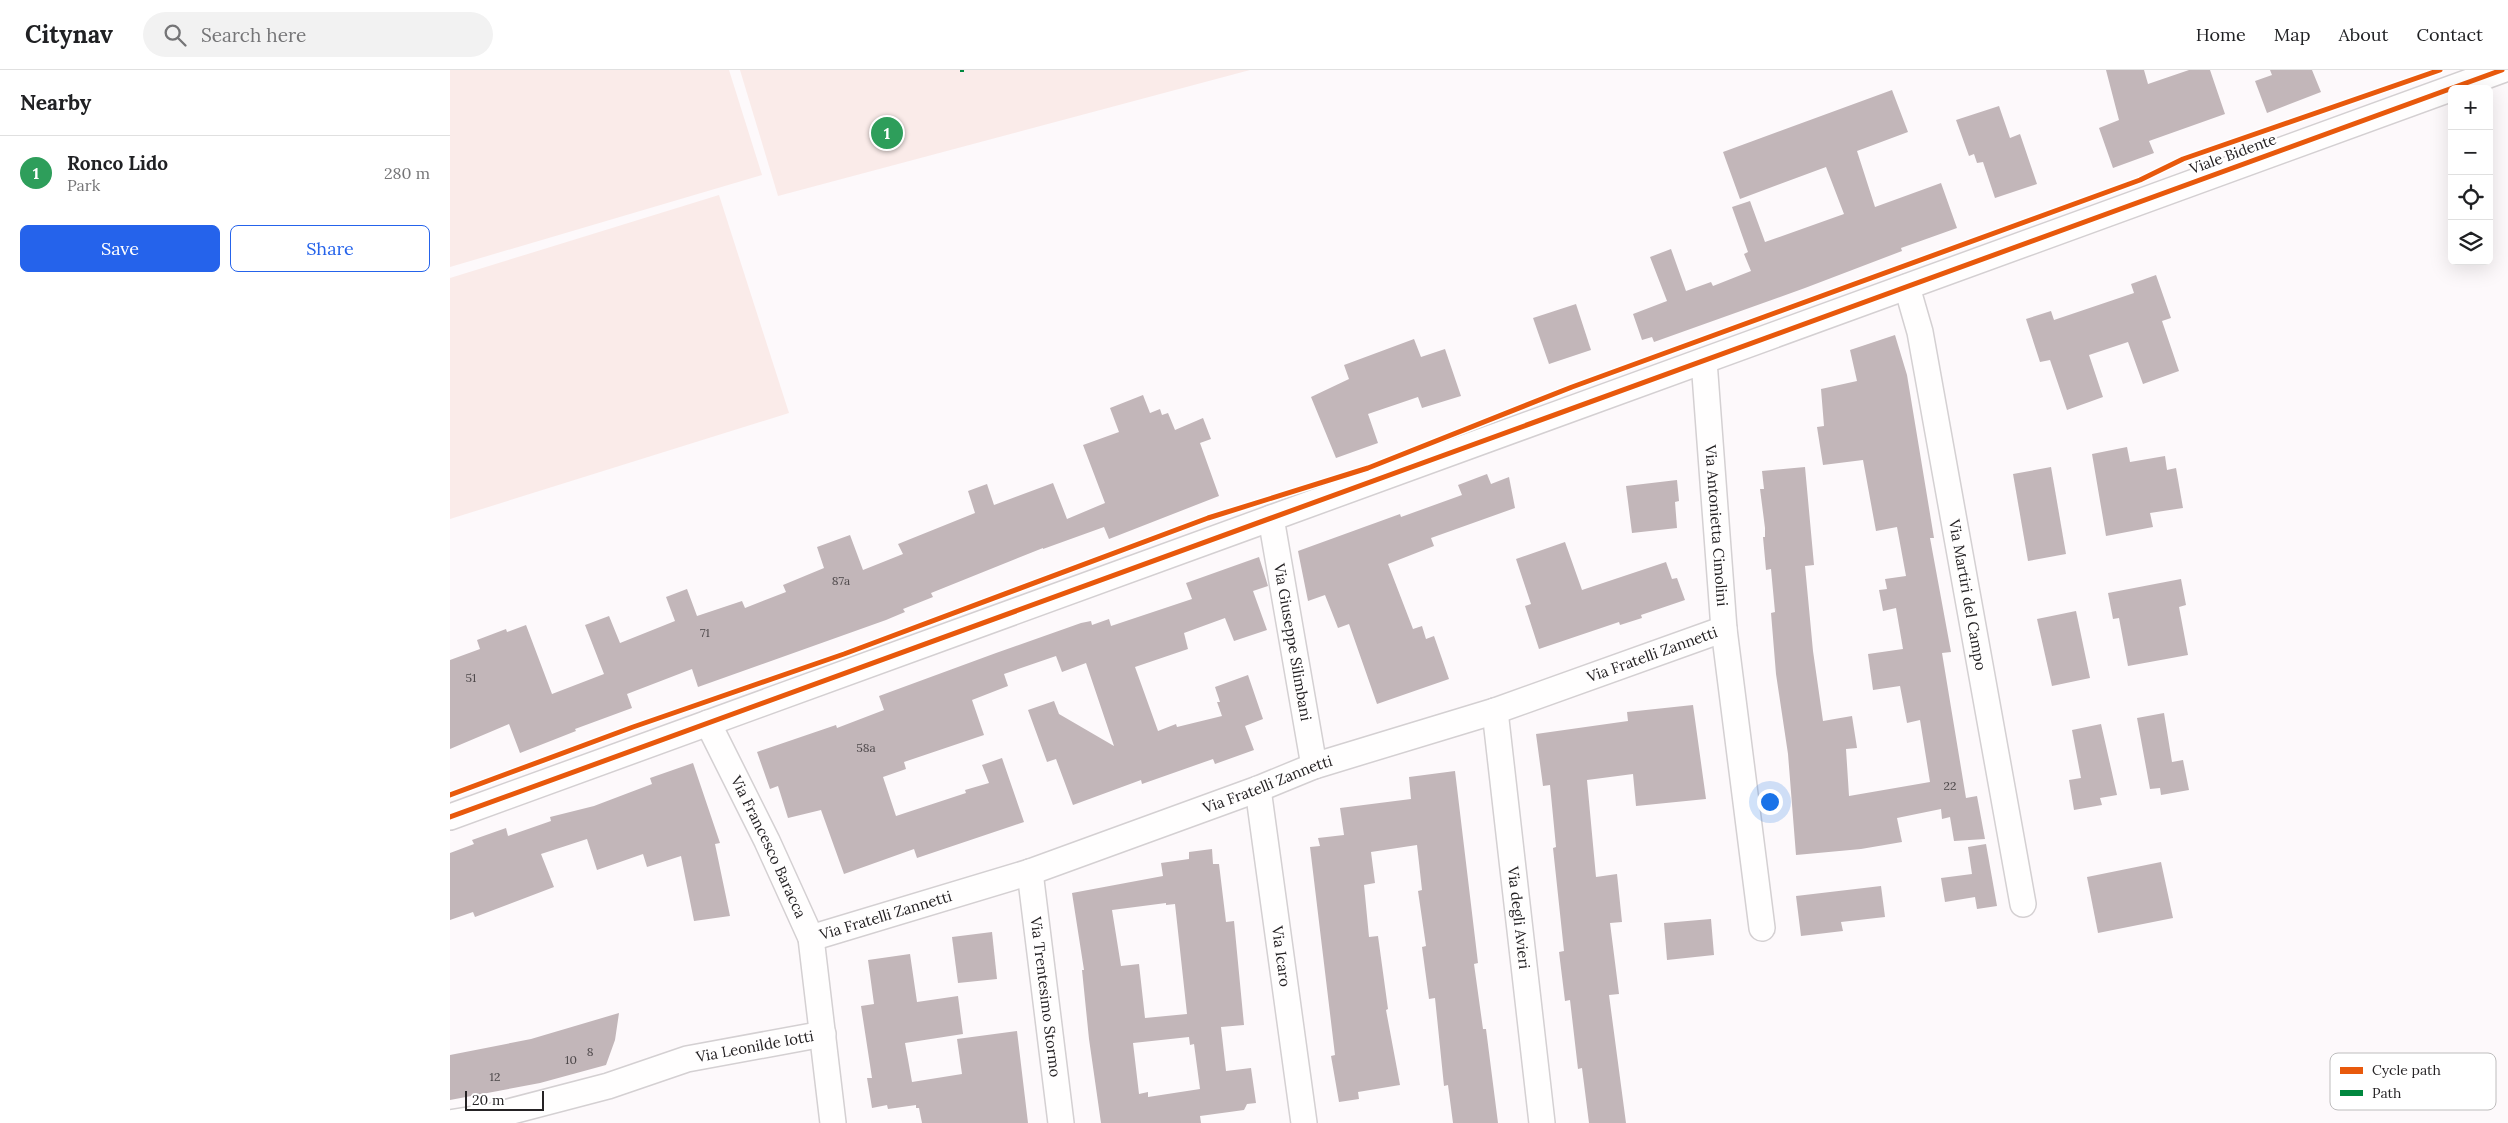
<!DOCTYPE html>
<html lang="en">
<head>
<meta charset="utf-8">
<style>
  :root { --surface:#fff; --page:#f2f2f2; --text:#202124; --muted:#757577; --line:#e0e0e0; --accent:#2563eb }
  body { margin:0; font-family:Lora,serif; background:var(--page); color:var(--text) }
  .controls { position:absolute; right:15px; top:15px; display:grid; overflow:hidden; border-radius:8px; box-shadow:0 5px 20px #0002 }
  .controls button { width:45px; height:45px; display:grid; place-items:center; padding:0; border:0; border-bottom:1px solid var(--line); background:var(--surface); color:var(--text); font:25px sans-serif }
  .scale { position:absolute; left:15px; bottom:12px; width:79px; box-sizing:border-box; padding-left:5px; border:2px solid #252224; border-top:0; font-size:14px; line-height:18px; white-space:nowrap; color:#252224; -webkit-text-stroke:4px #fff; paint-order:stroke }
  .you { position:absolute; left:1319px; top:731px; width:18px; height:18px; margin:-12px; border:4px solid #fff; border-radius:50%; background:#1a73e8; box-shadow:0 0 0 8px #1a73e833 }
  .badge { display:grid; place-items:center; width:32px; height:32px; border-radius:50%; background:var(--accent); color:#fff; font-size:16px; font-weight:700 }
  .pin { position:absolute; translate:-50% -50%; border:2px solid #fff; box-shadow:0 1px 5px #0006 }
  .list { margin:0; padding:0; list-style:none }
  h2 { display:flex; justify-content:space-between; align-items:center; height:65px; margin:0; padding:0 20px; font-size:21px }
  h2 small { font-size:16px; font-weight:400; color:var(--muted) }
  .list li { display:grid; grid-template-columns:32px 1fr auto; gap:15px; align-items:center; box-sizing:border-box; height:75px; padding:0 20px; border-top:1px solid var(--line) }
  .list b { display:block; font-size:19px; white-space:nowrap }
  .list p { margin:0; font-size:16px; white-space:nowrap; color:var(--muted) }
  .list em { font-size:16px; font-style:normal; color:var(--muted) }
  .actions { display:flex; gap:10px; padding:15px 20px }
  .actions a { flex:1; padding:11px 0; border:1px solid var(--accent); border-radius:8px; text-align:center; font-size:18px; color:var(--accent) }
  .actions .main { background:var(--accent); color:#fff }
  .icon { flex:none; width:28px; height:28px; fill:none; stroke:currentColor; stroke-width:2; stroke-linecap:round; stroke-linejoin:round }
  .map { position:relative; flex:none; width:2058px; height:1053px; overflow:hidden }
  header { display:flex; align-items:center; gap:30px; box-sizing:border-box; height:70px; padding:0 25px; background:var(--surface); border-bottom:1px solid var(--line) }
  header strong { font-size:24px }
  nav { display:flex; gap:28px; margin-inline-start:auto; font-size:18px }
  .search { width:350px; height:45px; background:var(--page); display:flex; align-items:center; gap:12px; box-sizing:border-box; padding:0 18px; border-radius:28px; color:var(--muted); font-size:19px }
  main { display:flex }
  aside { flex:1; background:var(--surface) }
  .map>svg:first-child { display:block }
  .green { fill:#faebe9 }
  .building { fill:#c2b6b9; fill-rule:evenodd }
  .lines { fill:none; stroke-linecap:round; stroke-linejoin:round }
  .minor-casing { stroke:#d4d0d2; stroke-width:28 }
  .minor { stroke:#fffefe; stroke-width:25 }
  .quiet { stroke:#00873e; stroke-width:4; stroke-dasharray:8 4; stroke-linecap:butt }
  .cycleway-casing { stroke:#fff; stroke-width:8 }
  .cycleway { stroke:#e8590c; stroke-width:5 }
  .labels { text-anchor:middle; stroke-width:4.5; stroke-linejoin:round; paint-order:stroke }
  .number-label { font-size:12px; fill:#4c4749 }
  .street-label { font-size:15px; fill:#252224; stroke:#fff }
  .key { fill:#fff; stroke:#bebdbd; stroke-width:1 }
  .key-label { font-size:14px; fill:#252224 }
</style>
</head>
<body>
<header>
<strong>Citynav</strong>
<div class="search"><svg class="icon" aria-label="search" viewBox="0 0 24 24"><circle cx="10" cy="10" r="6"/><path d="M15 15l6 6"/></svg>Search here</div>
<nav><a>Home</a><a>Map</a><a>About</a><a>Contact</a></nav>
</header>
<main>
<aside>
<h2>Nearby<small></small></h2>
<ul class="list">
<li><span class="badge" style="background:#2e9e5b">1</span><div><b>Ronco Lido</b><p>Park</p></div><em>280 m</em></li>
</ul>
<div class="actions"><a class="main">Save</a><a>Share</a></div>
</aside>
<div class="map">
<svg width="2058" height="1053" viewBox="0 0 2058 1053">
  <rect width="100%" height="100%" fill="#fdf9fb"/>
  <g class="green">
    <path d="M 0,0 L 279,0 L 312,105 L 0,197 Z"/>
    <path d="M 290,0 L 800,0 L 328,126 Z"/>
    <path d="M 269,125 L 339,343 L 0,449 L 0,208 Z"/>
  </g>
  <g class="building">
    <path d="M 1656,0 L 1694,0 L 1698,14 L 1739,0 L 1760,0 L 1775,44 L 1699,71 L 1704,83 L 1663,98 L 1649,58 L 1669,50 Z"/>
    <path d="M 1820,0 L 1862,0 L 1871,22 L 1817,43 L 1805,11 L 1822,5 Z"/>
    <path d="M 1442,20 L 1458,62 L 1407,81 L 1425,137 L 1491,113 L 1507,158 L 1451,178 L 1452,181 L 1355,218 L 1204,272 L 1202,267 L 1192,270 L 1183,244 L 1217,231 L 1200,187 L 1221,179 L 1236,221 L 1261,212 L 1263,216 L 1301,201 L 1294,184 L 1298,182 L 1282,137 L 1300,131 L 1315,172 L 1394,144 L 1376,97 L 1290,129 L 1273,82 Z"/>
    <path d="M 1549,36 L 1560,68 L 1570,64 L 1587,114 L 1545,128 L 1533,92 L 1527,93 L 1524,84 L 1519,86 L 1506,50 Z"/>
    <path d="M 1706,205 L 1721,248 L 1712,251 L 1729,301 L 1693,314 L 1678,272 L 1639,285 L 1653,327 L 1617,340 L 1600,290 L 1590,292 L 1576,249 L 1601,241 L 1604,250 L 1684,223 L 1681,214 Z"/>
    <path d="M 1126,234 L 1141,280 L 1099,294 L 1083,248 Z"/>
    <path d="M 1445,265 L 1457,305 L 1484,468 L 1480,468 L 1501,582 L 1492,583 L 1516,728 L 1527,726 L 1535,769 L 1504,771 L 1500,747 L 1492,749 L 1491,739 L 1447,748 L 1452,772 L 1411,779 L 1346,785 L 1338,684 L 1326,604 L 1321,543 L 1325,542 L 1321,499 L 1316,500 L 1313,467 L 1315,467 L 1315,458 L 1310,419 L 1314,419 L 1312,401 L 1355,397 L 1364,495 L 1355,496 L 1363,581 L 1373,651 L 1402,646 L 1407,678 L 1396,679 L 1399,726 L 1480,712 L 1470,650 L 1457,653 L 1450,616 L 1423,620 L 1418,584 L 1453,579 L 1446,538 L 1433,541 L 1429,520 L 1437,519 L 1435,509 L 1456,506 L 1447,457 L 1426,461 L 1413,390 L 1373,395 L 1367,357 L 1374,356 L 1371,319 L 1407,311 L 1400,280 Z"/>
    <path d="M 964,269 L 971,287 L 995,279 L 1011,326 L 972,338 L 968,327 L 918,344 L 928,373 L 886,388 L 861,327 L 899,309 L 894,295 Z"/>
    <path d="M 693,325 L 700,343 L 710,339 L 712,345 L 718,343 L 725,360 L 753,348 L 761,369 L 750,373 L 769,426 L 659,469 L 654,457 L 593,479 L 593,478 L 481,523 L 483,527 L 453,539 L 455,542 L 436,550 L 248,617 L 242,599 L 177,624 L 182,638 L 125,659 L 126,661 L 70,683 L 59,654 L 0,679 L 0,590 L 30,579 L 27,570 L 56,559 L 57,562 L 76,555 L 102,624 L 154,604 L 135,555 L 159,546 L 170,573 L 225,551 L 216,527 L 237,519 L 247,546 L 292,531 L 295,538 L 336,522 L 333,515 L 374,498 L 367,477 L 400,465 L 413,500 L 453,484 L 448,474 L 525,443 L 518,421 L 537,414 L 544,435 L 603,413 L 617,449 L 655,433 L 633,375 L 669,362 L 660,338 Z"/>
    <path d="M 1677,377 L 1680,392 L 1715,386 L 1717,400 L 1726,398 L 1733,438 L 1700,443 L 1703,457 L 1656,466 L 1642,384 Z"/>
    <path d="M 1601,397 L 1616,484 L 1578,491 L 1563,404 Z"/>
    <path d="M 1037,404 L 1041,414 L 1059,407 L 1065,438 L 981,468 L 984,476 L 938,494 L 963,559 L 972,556 L 976,569 L 984,566 L 999,609 L 927,634 L 899,554 L 888,558 L 875,525 L 858,531 L 848,481 L 950,444 L 951,447 L 1012,425 L 1008,415 Z"/>
    <path d="M 1227,410 L 1229,431 L 1225,432 L 1227,458 L 1182,463 L 1176,416 Z"/>
    <path d="M 1115,472 L 1132,520 L 1216,492 L 1222,509 L 1227,508 L 1235,530 L 1191,545 L 1192,548 L 1170,555 L 1169,552 L 1089,579 L 1075,536 L 1081,534 L 1066,489 Z"/>
    <path d="M 809,487 L 818,516 L 803,521 L 817,560 L 784,571 L 775,548 L 734,563 L 738,579 L 685,597 L 708,661 L 726,654 L 727,657 L 772,646 L 767,632 L 770,632 L 765,617 L 798,605 L 813,649 L 795,656 L 804,680 L 765,694 L 763,689 L 692,714 L 691,710 L 623,735 L 606,689 L 597,692 L 578,640 L 604,631 L 609,644 L 664,676 L 636,593 L 612,602 L 606,586 L 554,604 L 558,616 L 522,630 L 534,665 L 454,692 L 456,699 L 433,707 L 446,746 L 516,723 L 515,720 L 539,713 L 532,695 L 552,688 L 574,752 L 467,788 L 464,779 L 394,804 L 371,740 L 338,748 L 328,716 L 320,719 L 307,682 L 386,655 L 387,658 L 434,640 L 429,626 L 546,583 L 631,553 L 641,551 L 642,555 L 659,549 L 661,556 L 742,529 L 736,513 Z"/>
    <path d="M 1731,509 L 1736,535 L 1729,537 L 1738,585 L 1678,596 L 1669,548 L 1663,549 L 1658,523 Z"/>
    <path d="M 1626,541 L 1640,608 L 1602,616 L 1587,549 Z"/>
    <path d="M 1243,635 L 1256,729 L 1186,736 L 1183,704 L 1137,710 L 1146,807 L 1167,804 L 1172,852 L 1160,853 L 1169,924 L 1159,925 L 1176,1053 L 1139,1053 L 1132,998 L 1128,999 L 1120,930 L 1115,931 L 1109,882 L 1114,881 L 1103,778 L 1106,777 L 1100,715 L 1093,716 L 1086,664 L 1178,651 L 1177,642 Z"/>
    <path d="M 1714,643 L 1722,692 L 1733,690 L 1739,720 L 1711,725 L 1710,718 L 1700,719 L 1687,648 Z"/>
    <path d="M 1651,654 L 1667,725 L 1650,728 L 1652,735 L 1624,740 L 1619,710 L 1631,708 L 1622,660 Z"/>
    <path d="M 243,693 L 270,773 L 265,774 L 280,846 L 244,851 L 231,786 L 197,797 L 193,784 L 147,800 L 137,769 L 91,784 L 104,817 L 25,847 L 23,842 L 0,850 L 0,783 L 24,774 L 22,770 L 56,758 L 58,766 L 101,751 L 100,747 L 144,736 L 202,714 L 200,708 Z"/>
    <path d="M 1005,701 L 1028,893 L 1024,894 L 1033,959 L 1036,959 L 1048,1053 L 1003,1053 L 998,1015 L 994,1016 L 985,928 L 979,929 L 972,877 L 976,876 L 968,821 L 972,820 L 967,775 L 921,782 L 925,813 L 914,815 L 919,867 L 928,866 L 938,939 L 936,940 L 950,1015 L 908,1022 L 909,1029 L 889,1032 L 881,986 L 885,985 L 860,777 L 870,776 L 868,768 L 894,765 L 890,738 L 961,729 L 959,707 Z"/>
    <path d="M 1536,774 L 1547,836 L 1527,839 L 1525,827 L 1495,832 L 1491,808 L 1522,804 L 1518,777 Z"/>
    <path d="M 762,779 L 763,794 L 769,794 L 776,852 L 784,851 L 794,955 L 771,957 L 776,1001 L 801,998 L 806,1033 L 797,1034 L 794,1040 L 750,1046 L 751,1053 L 651,1053 L 639,969 L 632,900 L 634,900 L 622,823 L 713,806 L 711,793 L 739,789 L 739,782 ZM 716,833 L 716,835 L 725,834 L 737,944 L 695,948 L 689,894 L 671,896 L 662,840 ZM 739,967 L 740,975 L 744,974 L 750,1019 L 698,1027 L 698,1022 L 689,1024 L 683,973 Z"/>
    <path d="M 1711,792 L 1723,848 L 1648,863 L 1637,807 Z"/>
    <path d="M 1431,816 L 1435,847 L 1391,852 L 1393,861 L 1351,866 L 1346,826 Z"/>
    <path d="M 1261,849 L 1264,885 L 1217,890 L 1214,853 Z"/>
    <path d="M 542,862 L 547,909 L 508,913 L 502,867 Z"/>
    <path d="M 460,884 L 467,932 L 508,926 L 513,964 L 455,973 L 462,1012 L 512,1004 L 507,969 L 567,961 L 578,1053 L 472,1053 L 469,1038 L 466,1038 L 466,1035 L 438,1039 L 437,1035 L 422,1038 L 417,1008 L 422,1008 L 411,936 L 424,934 L 418,890 Z"/>
    <path d="M 169,943 L 165,970 L 156,995 L 90,1013 L 0,1030 L 0,985 L 81,969 Z"/>
  </g>
  <g class="lines">
    <g class="minor-casing">
      <g id="minor">
        <path id="s1" d="M 1457,217 L 1470,262 L 1573,834"/>
        <path id="s2" d="M 1254,291 L 1274,559 L 1312,858"/>
        <path id="s3" d="M 821,448 L 864,696"/>
        <path id="s4" d="M 1045,641 L 1092,1053"/>
        <path id="s5" d="M 258,653 L 317,771 L 361,868 L 383,1053"/>
        <path id="s6" d="M 808,719 L 854,1053"/>
        <path d="M 0,747 L 2052,0"/>
        <path id="s7" d="M 580,802 L 611,1053"/>
        <path id="s8" d="M 361,868 L 580,802 L 808,719 L 864,696 L 1045,641 L 1274,559"/>
        <path id="s9" d="M 0,1053 L 43,1046 L 158,1016 L 237,989 L 373,964"/>
      </g>
    </g>
    <use href="#minor" class="minor"/>
    <path class="quiet" d="M 510,0 L 514,0"/>
    <g class="cycleway-casing">
      <g id="cycleway">
        <path d="M 0,725 L 183,657 L 394,584 L 758,448 L 918,398 L 1122,317 L 1690,110 L 1733,89 L 1990,0"/>
        <path d="M 0,747 L 2052,0"/>
      </g>
    </g>
    <use href="#cycleway" class="cycleway"/>
  </g>
  <g class="labels">
    <g class="number-label">
      <text x="391" y="515">87a</text>
      <text x="255" y="567">71</text>
      <text x="21" y="612">51</text>
      <text x="416" y="682">58a</text>
      <text x="1500" y="720">22</text>
      <text x="140" y="986">8</text>
      <text x="121" y="994">10</text>
      <text x="45" y="1011">12</text>
    </g>
    <g class="street-label">
      <text transform="translate(1783 84) rotate(-20)" y="5">Viale Bidente</text>
      <text dy="5" stroke="none"><textPath href="#s2" startOffset="165">Via Antonietta Cimolini</textPath></text>
      <text dy="5" stroke="none"><textPath href="#s1" startOffset="314">Via Martiri del Campo</textPath></text>
      <text dy="5" stroke="none"><textPath href="#s3" startOffset="126">Via Giuseppe Silimbani</textPath></text>
      <text dy="5" stroke="none"><textPath href="#s8" startOffset="888">Via Fratelli Zannetti</textPath></text>
      <text dy="5" stroke="none"><textPath href="#s8" startOffset="482">Via Fratelli Zannetti</textPath></text>
      <text dy="5" stroke="none"><textPath href="#s5" startOffset="138">Via Francesco Baracca</textPath></text>
      <text dy="5" stroke="none"><textPath href="#s8" startOffset="78">Via Fratelli Zannetti</textPath></text>
      <text dy="5" stroke="none"><textPath href="#s4" startOffset="208">Via degli Avieri</textPath></text>
      <text dy="5" stroke="none"><textPath href="#s6" startOffset="169">Via Icaro</textPath></text>
      <text dy="5" stroke="none"><textPath href="#s7" startOffset="126">Via Trentesimo Stormo</textPath></text>
      <text dy="5" stroke="none"><textPath href="#s9" startOffset="315">Via Leonilde Iotti</textPath></text>
    </g>
  </g>
  <rect x="1880" y="983" width="166" height="57" rx="8" class="key"/>
  <rect x="1890" y="997" width="23" height="7" fill="#e8590c"/>
  <rect x="1890" y="1020" width="23" height="6" fill="#00873e"/>
  <g class="key-label">
    <text x="1922" y="1005">Cycle path</text>
    <text x="1922" y="1028">Path</text>
  </g>
</svg>
<div class="controls">
<button>+</button>
<button>−</button>
<button><svg class="icon" aria-label="locate" viewBox="0 0 24 24"><circle cx="12" cy="12" r="6"/><path d="M12 2v4M12 18v4M2 12h4M18 12h4"/></svg></button>
<button><svg class="icon" aria-label="layers" viewBox="0 0 24 24"><path d="M12 4l9 5-9 5-9-5zM3 14l9 5 9-5"/></svg></button>
</div>
<div class="scale">20 m</div>
<div class="you"></div>
<div class="pin badge" style="left:437px;top:63px;background:#2e9e5b">1</div>
</div>
</main>
</body>
</html>
